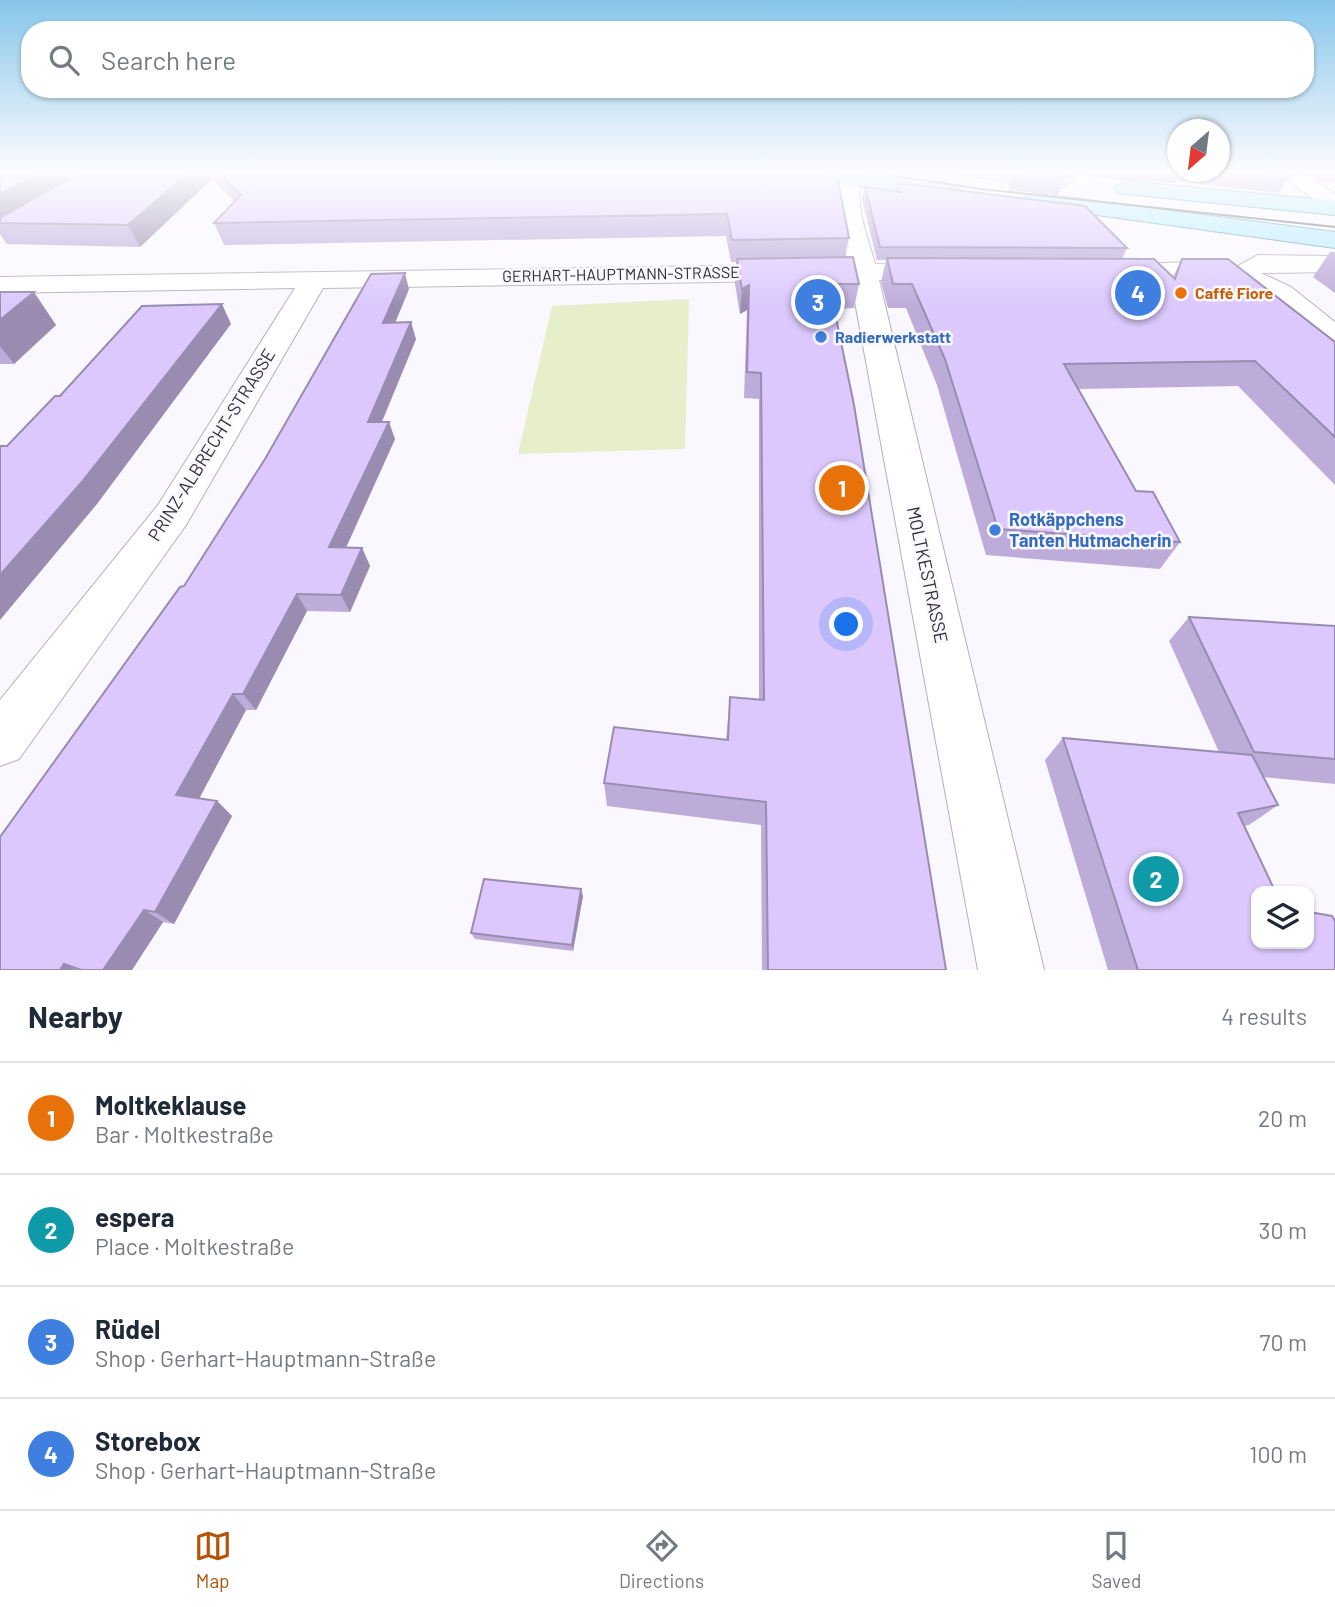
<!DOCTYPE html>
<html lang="en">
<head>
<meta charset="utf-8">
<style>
  :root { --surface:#fff; --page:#f2f2f3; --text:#1f2937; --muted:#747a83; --line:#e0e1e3; --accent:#b45309 }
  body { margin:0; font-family:Barlow,sans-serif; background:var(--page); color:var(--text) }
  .controls { position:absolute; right:21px; bottom:21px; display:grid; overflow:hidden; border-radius:14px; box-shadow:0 2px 5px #0004 }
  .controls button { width:63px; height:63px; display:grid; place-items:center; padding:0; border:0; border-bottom:2px solid var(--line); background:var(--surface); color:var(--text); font:35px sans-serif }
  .compass { position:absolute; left:1167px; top:119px; width:63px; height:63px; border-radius:50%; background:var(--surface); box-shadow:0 2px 5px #0004; rotate:208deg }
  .you { position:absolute; left:847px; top:625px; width:24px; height:24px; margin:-18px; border:5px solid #fff; border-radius:50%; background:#1a73e8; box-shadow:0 0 0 10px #1a73e833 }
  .badge { display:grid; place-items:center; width:46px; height:46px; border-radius:50%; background:var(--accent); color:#fff; font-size:23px; font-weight:700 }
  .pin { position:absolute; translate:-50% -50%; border:4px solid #fff; box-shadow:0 2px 7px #0006 }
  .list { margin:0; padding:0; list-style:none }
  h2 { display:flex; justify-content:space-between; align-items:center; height:91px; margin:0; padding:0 28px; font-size:30px }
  h2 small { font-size:23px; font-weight:400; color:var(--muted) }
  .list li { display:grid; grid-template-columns:46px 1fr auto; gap:21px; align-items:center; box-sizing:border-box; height:112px; padding:0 28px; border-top:2px solid var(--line) }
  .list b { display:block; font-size:26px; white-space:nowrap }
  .list p { margin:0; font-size:23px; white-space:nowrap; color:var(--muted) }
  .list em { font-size:23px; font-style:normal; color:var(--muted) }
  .icon { flex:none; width:38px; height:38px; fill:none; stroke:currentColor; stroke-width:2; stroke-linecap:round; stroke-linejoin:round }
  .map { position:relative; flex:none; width:1335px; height:970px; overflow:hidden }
  .search { position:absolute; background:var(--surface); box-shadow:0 2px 5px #0004; left:21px; right:21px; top:21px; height:77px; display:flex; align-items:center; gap:18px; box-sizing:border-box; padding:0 24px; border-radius:28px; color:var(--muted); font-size:26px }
  .sheet { height:539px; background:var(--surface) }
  nav { display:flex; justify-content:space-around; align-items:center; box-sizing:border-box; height:98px; border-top:2px solid var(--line); background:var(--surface); font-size:19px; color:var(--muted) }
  nav a { display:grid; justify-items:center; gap:4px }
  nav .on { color:var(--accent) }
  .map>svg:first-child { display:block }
  .green { fill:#e7eeca }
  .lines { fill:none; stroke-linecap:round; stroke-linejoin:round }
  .minor-casing { stroke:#b3b1b7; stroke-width:2 }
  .major-casing { stroke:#67a1b5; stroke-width:2 }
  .minor { fill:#fff; fill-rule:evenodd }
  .major { fill:#b6ecfe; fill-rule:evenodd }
  .tram { stroke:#6e6d71; stroke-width:2 }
  .wall { fill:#bdacda }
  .shaded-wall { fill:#9a8cb1 }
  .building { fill:#dcc8fd; stroke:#9a8cb1; stroke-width:2 }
  .food-dot { fill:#e8710a; stroke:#faf8fe; stroke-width:2.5 }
  .shop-dot { fill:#3f7fe0; stroke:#faf8fe; stroke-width:2.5 }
  .labels { text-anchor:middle; stroke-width:5; stroke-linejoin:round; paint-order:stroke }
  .far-street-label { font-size:16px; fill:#2e2d30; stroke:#faf8fe }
  .far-food-label { font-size:16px; font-weight:bold; fill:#c56008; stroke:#faf8fe; text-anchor:start }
  .far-shop-label { font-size:16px; font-weight:bold; fill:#366cbe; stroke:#faf8fe; text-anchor:start }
  .street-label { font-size:18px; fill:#2e2d30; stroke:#faf8fe }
  .shop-label { font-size:18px; font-weight:bold; fill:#366cbe; stroke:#faf8fe; text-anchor:start }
</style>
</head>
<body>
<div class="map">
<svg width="1335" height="970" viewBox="0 0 1335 970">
  <rect width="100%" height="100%" fill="#faf8fe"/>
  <path class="green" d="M 689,299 L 685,449 L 518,454 L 552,306 Z"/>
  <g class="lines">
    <g class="minor-casing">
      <g id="minor">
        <path d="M 845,170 L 867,170 C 849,195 868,236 875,264 L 936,265 L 946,267 L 949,273 L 946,279 L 879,280 L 1044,970 L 978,970 L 851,280 L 323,288 L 186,525 L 19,759 L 0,766 L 0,700 L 158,505 L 295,288 L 0,293 L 0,277 L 848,264 C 843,237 826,193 845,170 Z"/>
        <path d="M 1274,170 L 1298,170 L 1335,194 L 1335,211 L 1327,209 Z"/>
        <path d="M 1258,255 L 1335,256 L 1335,272 L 1261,273 L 1291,287 L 1335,322 L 1335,346 L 1324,343 C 1304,326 1284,305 1260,292 C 1218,269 1161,279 1115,281 L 1105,279 L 1102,273 L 1105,267 L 1115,265 L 1189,262 L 1236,267 Z"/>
      </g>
    </g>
    <g class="major-casing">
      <g id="major">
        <path d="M 760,170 L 826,170 L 949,183 L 960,190 L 949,197 L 770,176 Z"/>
        <path d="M 956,170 C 977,170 1062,165 1073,181 L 1062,188 L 966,176 Z"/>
        <path d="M 1125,181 L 1335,201 L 1335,215 L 1117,193 L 1114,188 Z"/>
        <path d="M 1033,193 L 1335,232 L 1335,248 L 1025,205 L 1022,200 Z"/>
      </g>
    </g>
    <use href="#minor" class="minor"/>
    <use href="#major" class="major"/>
    <path class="tram" d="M 854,170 L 981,189 L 1335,227"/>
  </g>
  <g class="wall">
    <path d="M 0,170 L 798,170 L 849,238 L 845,258 L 859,284 L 854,308 L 834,309 L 946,970 L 762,970 L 761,825 L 607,806 L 604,783 L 726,740 L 730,697 L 759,700 L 759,399 L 744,398 L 747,310 L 740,314 L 735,284 L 736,262 L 731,262 L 726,236 L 224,245 L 214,223 L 235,202 L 212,179 L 140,247 L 7,244 L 0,234 Z"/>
    <path d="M 1010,170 L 1178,170 L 1178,172 L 1220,172 L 1220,170 L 1294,170 L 1279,193 L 1176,181 L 1175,183 L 1122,180 L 1061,172 L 1065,177 L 1058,196 L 1009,190 Z"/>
    <path d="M 1302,170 L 1335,170 L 1335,182 L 1321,182 Z"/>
    <path d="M 897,184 L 1127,248 L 1122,259 L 1173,277 L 1182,259 L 1335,342 L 1335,485 L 1238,386 L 1078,389 L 1136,491 L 1180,542 L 1160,569 L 986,555 L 937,385 L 906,308 L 888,308 L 881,282 L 886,260 L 877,260 L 862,199 L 865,187 L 895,191 Z"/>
    <path d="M 1330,252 L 1335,252 L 1335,293 L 1313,277 Z"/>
    <path d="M 409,289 L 395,323 L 416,339 L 382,422 L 395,439 L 346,548 L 362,548 L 370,566 L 350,612 L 307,611 L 256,710 L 246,710 L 199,799 L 217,801 L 232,816 L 174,924 L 163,922 L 132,970 L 0,970 L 184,586 Z"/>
    <path d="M 0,292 L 56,325 L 14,364 L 0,364 Z"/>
    <path d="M 1189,617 L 1335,626 L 1335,784 L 1263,777 L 1278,805 L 1249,825 L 1244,826 L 1256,891 L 1335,970 L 1108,970 L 1045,760 L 1063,738 L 1219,752 L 1169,641 Z"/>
    <path d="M 583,896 L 573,951 L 475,939 L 471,933 Z"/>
  </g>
  <g class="shaded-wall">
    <path d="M 47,170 L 94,170 L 0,223 L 0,194 Z"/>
    <path d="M 192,170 L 208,170 L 212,179 L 140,247 L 128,225 Z"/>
    <path d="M 405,273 L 409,289 L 388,340 L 383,323 Z"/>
    <path d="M 749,285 L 747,310 L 740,314 L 742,289 Z"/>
    <path d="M 34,292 L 56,325 L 14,364 L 0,346 L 0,320 Z"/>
    <path d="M 222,304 L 231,324 L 97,504 L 0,620 L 0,575 Z"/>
    <path d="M 411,322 L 416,339 L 374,440 L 368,422 Z"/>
    <path d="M 389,422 L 395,439 L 338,565 L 329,547 Z"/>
    <path d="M 362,548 L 370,566 L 350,612 L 341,595 Z"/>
    <path d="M 297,594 L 307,611 L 256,710 L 243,694 Z"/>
    <path d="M 233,694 L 246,710 L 193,810 L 176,795 Z"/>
    <path d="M 217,801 L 232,816 L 174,924 L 155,912 Z"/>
    <path d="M 581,889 L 583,896 L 573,951 L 572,945 Z"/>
    <path d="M 144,910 L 163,922 L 132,970 L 103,970 Z"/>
    <path d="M 64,964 L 76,970 L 60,970 Z"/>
  </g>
  <g class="building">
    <path d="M 0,170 L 47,170 L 0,194 Z"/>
    <path d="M 84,170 L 192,170 L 128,225 L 0,223 L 0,218 Z"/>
    <path d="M 215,170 L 798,170 L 837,175 L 849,238 L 732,240 L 727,214 L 214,223 L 241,195 Z"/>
    <path d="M 1015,170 L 1058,170 L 1065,177 L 1015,171 Z"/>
    <path d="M 1254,170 L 1288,170 L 1290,174 Z"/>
    <path d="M 897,184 L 916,185 L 1085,206 L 1127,248 L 880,247 L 865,187 L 900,192 Z"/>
    <path d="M 853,257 L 859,284 L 829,284 L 854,405 L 946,970 L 768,970 L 766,802 L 604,783 L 614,727 L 728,740 L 730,697 L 764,700 L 761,373 L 747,372 L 749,285 L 742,289 L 737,259 Z"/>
    <path d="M 887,258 L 1154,259 L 1175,279 L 1182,259 L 1228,259 L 1335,342 L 1335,437 L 1255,361 L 1064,364 L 1136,491 L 1153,492 L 1180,542 L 998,529 L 945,359 L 912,284 L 893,284 Z"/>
    <path d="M 405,273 L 383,323 L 411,322 L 368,422 L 389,422 L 329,547 L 362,548 L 341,595 L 297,594 L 243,694 L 233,694 L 176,795 L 217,801 L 155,912 L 144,910 L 103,970 L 81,970 L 64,964 L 60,970 L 0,970 L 0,837 L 180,587 L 184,586 L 265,459 L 371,274 Z"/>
    <path d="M 0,292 L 34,292 L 0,320 Z"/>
    <path d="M 222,304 L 81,483 L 0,575 L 0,446 L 7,446 L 55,396 L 60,396 L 142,306 Z"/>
    <path d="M 1189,617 L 1335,626 L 1335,759 L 1254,752 Z"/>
    <path d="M 1063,738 L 1252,755 L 1278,805 L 1238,813 L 1275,891 L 1256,891 L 1256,944 L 1309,944 L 1309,912 L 1332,916 L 1335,921 L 1335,970 L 1138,970 Z"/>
    <path d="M 484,879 L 581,889 L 572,945 L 471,933 Z"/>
  </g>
  <linearGradient id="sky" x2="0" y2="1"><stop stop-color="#87c6ea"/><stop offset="0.56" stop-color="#fdfcff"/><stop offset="1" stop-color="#fdfcff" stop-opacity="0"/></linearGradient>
  <rect width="1335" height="306" fill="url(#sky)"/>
  <circle class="food-dot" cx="1181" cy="293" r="7"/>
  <g class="shop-dot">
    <circle cx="821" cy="337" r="7"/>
    <circle cx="995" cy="530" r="7"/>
  </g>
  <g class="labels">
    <g class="far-street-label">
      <text transform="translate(621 274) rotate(-1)" y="6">GERHART-HAUPTMANN-STRASSE</text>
    </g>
    <g class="far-food-label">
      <text x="1195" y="299">Caffé Fiore</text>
    </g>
    <g class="far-shop-label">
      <text x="835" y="343">Radierwerkstatt</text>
    </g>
    <g class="street-label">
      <text transform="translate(212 445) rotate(-58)" y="6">PRINZ-ALBRECHT-STRASSE</text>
      <text transform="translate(927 575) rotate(78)" y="6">MOLTKESTRASSE</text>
    </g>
    <g class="shop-label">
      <text x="1009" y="526">Rotkäppchens<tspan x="1009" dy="21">Tanten Hutmacherin</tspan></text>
    </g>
  </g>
</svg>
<div class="controls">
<button><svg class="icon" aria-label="layers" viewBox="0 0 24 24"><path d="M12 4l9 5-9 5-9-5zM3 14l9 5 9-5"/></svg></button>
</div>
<svg class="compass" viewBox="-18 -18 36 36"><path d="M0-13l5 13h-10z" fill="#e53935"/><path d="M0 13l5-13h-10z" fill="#747a83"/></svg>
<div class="you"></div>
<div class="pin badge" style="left:842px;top:488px;background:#e8710a">1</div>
<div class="pin badge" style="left:1156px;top:879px;background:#0f9aa8">2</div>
<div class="pin badge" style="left:818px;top:302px;background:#3f7fe0">3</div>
<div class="pin badge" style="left:1138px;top:293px;background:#3f7fe0">4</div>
<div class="search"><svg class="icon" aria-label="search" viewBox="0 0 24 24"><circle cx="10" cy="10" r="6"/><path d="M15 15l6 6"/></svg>Search here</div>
</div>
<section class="sheet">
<h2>Nearby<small>4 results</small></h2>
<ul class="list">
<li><span class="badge" style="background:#e8710a">1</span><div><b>Moltkeklause</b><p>Bar · Moltkestraße</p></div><em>20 m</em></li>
<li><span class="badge" style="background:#0f9aa8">2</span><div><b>espera</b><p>Place · Moltkestraße</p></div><em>30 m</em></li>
<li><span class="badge" style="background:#3f7fe0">3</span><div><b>Rüdel</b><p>Shop · Gerhart-Hauptmann-Straße</p></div><em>70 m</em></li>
<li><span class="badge" style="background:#3f7fe0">4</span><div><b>Storebox</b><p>Shop · Gerhart-Hauptmann-Straße</p></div><em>100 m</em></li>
</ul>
</section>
<nav>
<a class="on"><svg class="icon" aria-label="map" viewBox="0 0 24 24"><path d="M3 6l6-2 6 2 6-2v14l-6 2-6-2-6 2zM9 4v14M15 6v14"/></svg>Map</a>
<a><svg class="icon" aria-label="directions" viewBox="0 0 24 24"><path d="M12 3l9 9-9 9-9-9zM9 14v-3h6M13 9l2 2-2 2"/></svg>Directions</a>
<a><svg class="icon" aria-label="saved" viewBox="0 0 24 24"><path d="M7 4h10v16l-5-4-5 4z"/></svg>Saved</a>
</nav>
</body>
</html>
